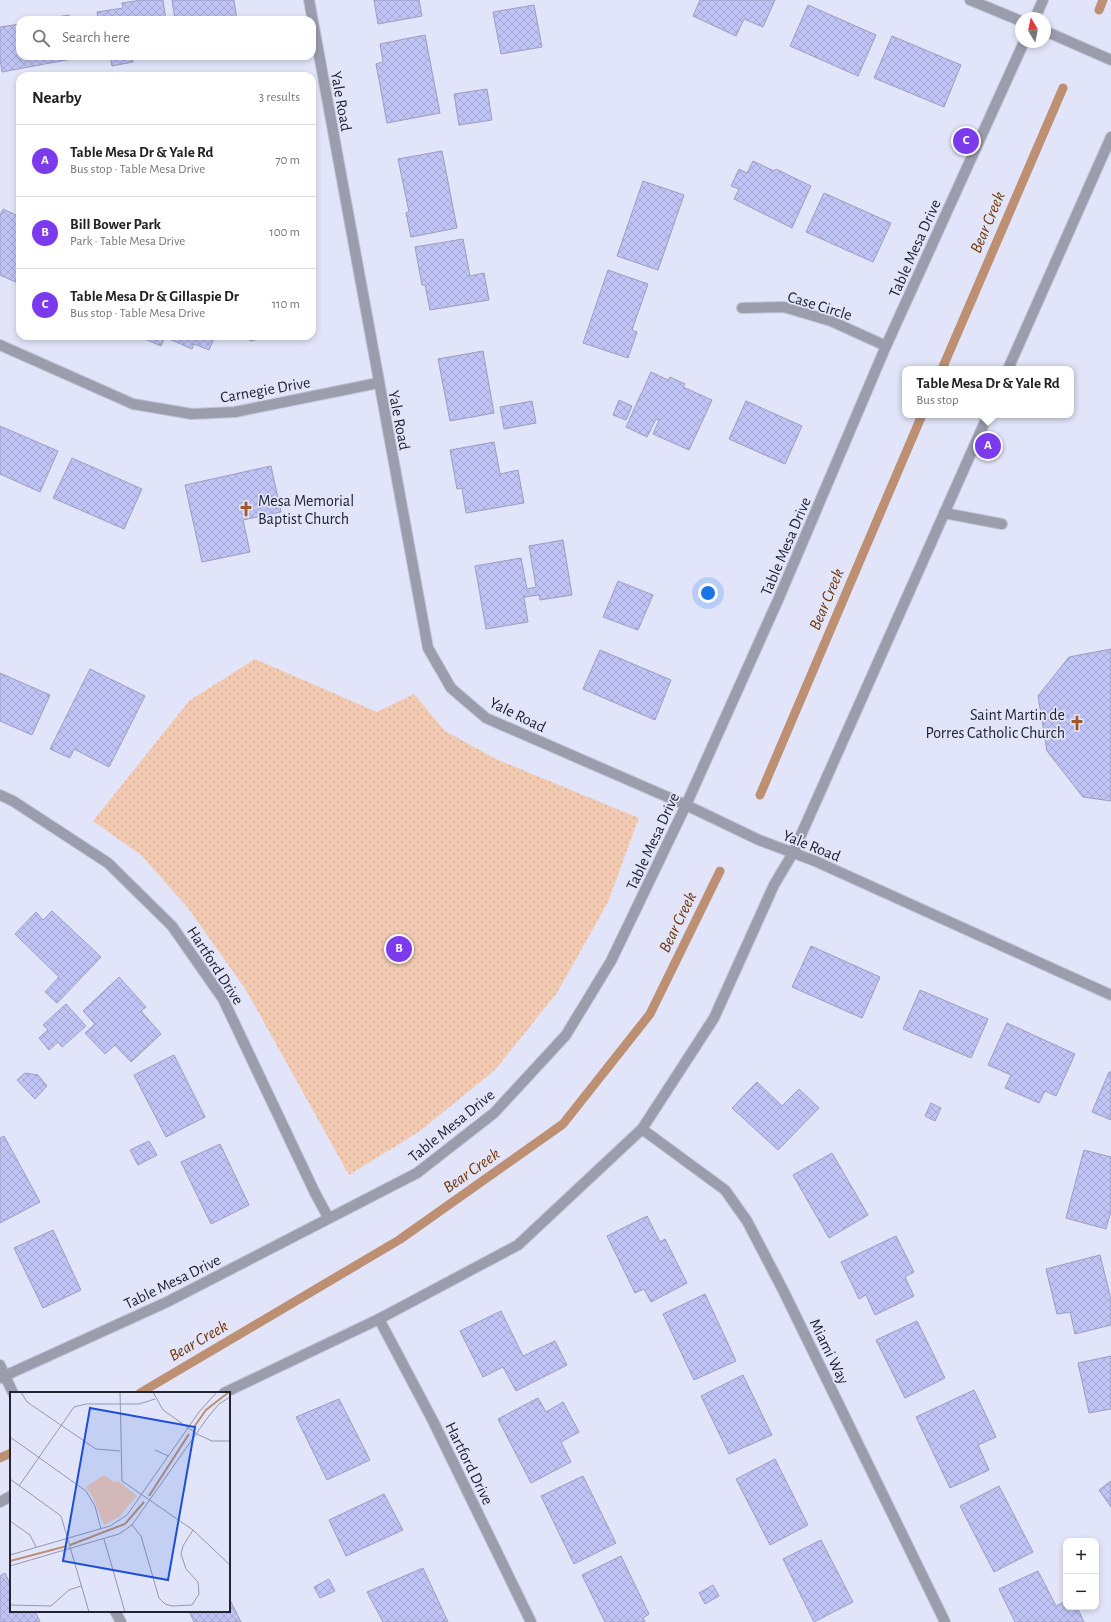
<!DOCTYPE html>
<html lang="en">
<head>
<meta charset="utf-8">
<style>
  :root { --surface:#fff; --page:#f2f2f2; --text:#222; --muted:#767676; --line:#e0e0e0; --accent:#7c3aed }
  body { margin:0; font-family:"Alegreya Sans",sans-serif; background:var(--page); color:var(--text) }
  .controls { position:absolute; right:12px; bottom:12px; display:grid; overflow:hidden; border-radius:8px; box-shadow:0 2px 6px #0003 }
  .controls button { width:36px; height:36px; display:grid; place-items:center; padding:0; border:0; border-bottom:1px solid var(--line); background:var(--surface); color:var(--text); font:20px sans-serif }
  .compass { position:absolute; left:1015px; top:12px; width:36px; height:36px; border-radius:50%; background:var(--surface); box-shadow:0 2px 6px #0003; rotate:350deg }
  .you { position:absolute; left:708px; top:593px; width:14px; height:14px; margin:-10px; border:3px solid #fff; border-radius:50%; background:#1a73e8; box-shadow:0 0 0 6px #1a73e833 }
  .badge { display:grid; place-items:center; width:26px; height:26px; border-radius:50%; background:var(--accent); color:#fff; font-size:13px; font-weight:700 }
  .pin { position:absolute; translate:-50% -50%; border:2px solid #fff; box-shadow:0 1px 4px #0006 }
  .popup { position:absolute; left:902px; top:366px; width:172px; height:52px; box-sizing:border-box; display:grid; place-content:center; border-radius:8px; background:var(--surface); filter:drop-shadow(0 1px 3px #0005); font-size:13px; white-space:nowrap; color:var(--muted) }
  .popup b { font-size:15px; color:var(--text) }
  .popup::after { content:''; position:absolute; left:50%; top:100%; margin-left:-8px; border:8px solid transparent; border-top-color:var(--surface) }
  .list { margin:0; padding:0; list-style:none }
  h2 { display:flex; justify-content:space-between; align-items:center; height:52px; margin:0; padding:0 16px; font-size:17px }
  h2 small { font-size:13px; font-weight:400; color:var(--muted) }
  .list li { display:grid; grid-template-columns:26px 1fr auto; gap:12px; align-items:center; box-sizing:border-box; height:72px; padding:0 16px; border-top:1px solid var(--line) }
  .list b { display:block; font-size:15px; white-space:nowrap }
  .list p { margin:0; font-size:13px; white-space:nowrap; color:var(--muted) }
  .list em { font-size:13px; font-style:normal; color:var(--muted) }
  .icon { flex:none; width:22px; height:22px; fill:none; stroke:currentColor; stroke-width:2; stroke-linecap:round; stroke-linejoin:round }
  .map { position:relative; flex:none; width:1111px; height:1622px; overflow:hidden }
  .search { position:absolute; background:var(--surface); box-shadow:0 2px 6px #0003; left:16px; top:16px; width:300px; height:44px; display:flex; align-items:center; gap:10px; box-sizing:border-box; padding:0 14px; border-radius:12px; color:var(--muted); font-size:15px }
  .panel { position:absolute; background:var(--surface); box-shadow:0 2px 6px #0003; left:16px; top:72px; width:300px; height:268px; border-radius:12px }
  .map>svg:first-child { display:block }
  .park { fill:url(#park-dots) }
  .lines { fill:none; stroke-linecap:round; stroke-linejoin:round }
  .stream { stroke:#bd9074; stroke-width:9 }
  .building { fill:url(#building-cross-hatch); stroke:#9b9ec0 }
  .minor-casing { stroke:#c0c2d6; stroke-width:12 }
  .minor { stroke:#9b9dac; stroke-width:10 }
  .labels { text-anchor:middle; stroke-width:3.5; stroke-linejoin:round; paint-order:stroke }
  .street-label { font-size:16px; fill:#232431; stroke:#e2e5fa }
  .poi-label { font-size:16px; fill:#232431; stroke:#e2e5fa; text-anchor:start }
  .water-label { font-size:17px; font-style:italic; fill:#713709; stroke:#e2e5fa }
  .inset-river { fill:none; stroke:#bd9074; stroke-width:2 }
  .inset-road { fill:none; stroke:#9698aa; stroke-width:1 }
  .view { fill:#1d4ed8; fill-opacity:0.15; stroke:#1d4ed8; stroke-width:2 }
  .inset-edge { fill:none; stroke:#232431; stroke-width:2 }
</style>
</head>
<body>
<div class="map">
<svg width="1111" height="1622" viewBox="0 0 1111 1622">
  <defs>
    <pattern id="park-dots" width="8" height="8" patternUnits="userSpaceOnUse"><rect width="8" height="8" fill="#f2cab2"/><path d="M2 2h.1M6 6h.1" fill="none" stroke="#cfad9a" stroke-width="1.8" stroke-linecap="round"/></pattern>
    <pattern id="building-cross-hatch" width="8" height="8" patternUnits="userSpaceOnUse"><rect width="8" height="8" fill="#bfc4f4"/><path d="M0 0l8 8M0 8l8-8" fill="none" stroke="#a4a8d2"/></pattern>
  </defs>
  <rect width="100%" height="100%" fill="#e2e5fa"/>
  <path class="park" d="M 255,659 L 377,712 L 414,694 L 445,731 L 496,759 L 639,818 L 608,902 L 557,993 L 495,1070 L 420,1131 L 349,1175 L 246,990 L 188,908 L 142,856 L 93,821 L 189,701 Z"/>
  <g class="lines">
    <g class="stream">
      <path d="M 1099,10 L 1103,0"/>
      <path d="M 942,369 L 1063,88"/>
      <path d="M 760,795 L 922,415"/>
      <path d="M 140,1393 L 399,1240 L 563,1124 L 650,1014 L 720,871"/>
      <path d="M 0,1458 L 11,1453"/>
    </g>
  </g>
  <g class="building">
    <path d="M 141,0 L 163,0 L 166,20 L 98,20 L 97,12 L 123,8 L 122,3 Z"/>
    <path d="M 172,0 L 234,0 L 237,20 L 175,20 Z"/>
    <path d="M 374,0 L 419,0 L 422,16 L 378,24 Z"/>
    <path d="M 700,0 L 775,0 L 763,27 L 744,19 L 736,36 L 693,16 Z"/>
    <path d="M 534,5 L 542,47 L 501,54 L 493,12 Z"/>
    <path d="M 808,5 L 876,35 L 858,76 L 790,46 Z"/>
    <path d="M 69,15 L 70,20 L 40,20 Z"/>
    <path d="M 20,24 L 20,56 L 77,56 L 77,58 L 2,72 L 0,59 L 0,27 Z"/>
    <path d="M 425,35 L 440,113 L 387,123 L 376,64 L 383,62 L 380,44 Z"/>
    <path d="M 892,36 L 961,65 L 944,107 L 874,78 Z"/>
    <path d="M 110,56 L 132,56 L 133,62 L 112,66 Z"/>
    <path d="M 487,89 L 492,120 L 459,125 L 454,94 Z"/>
    <path d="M 442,151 L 457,228 L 411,237 L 406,213 L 409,212 L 398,159 Z"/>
    <path d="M 753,161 L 774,171 L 776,169 L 811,186 L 792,228 L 734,199 L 739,189 L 731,186 L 739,169 L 747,173 Z"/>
    <path d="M 643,181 L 684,195 L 658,270 L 617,256 Z"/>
    <path d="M 824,193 L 891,223 L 873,262 L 806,232 Z"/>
    <path d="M 3,209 L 20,217 L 20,284 L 0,275 L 0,215 Z"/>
    <path d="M 463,239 L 470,276 L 484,273 L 489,300 L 430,310 L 425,285 L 422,285 L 415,247 Z"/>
    <path d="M 608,270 L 648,284 L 632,330 L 637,332 L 628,358 L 583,343 Z"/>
    <path d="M 146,336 L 215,336 L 209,350 L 194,344 L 192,349 L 165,337 L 161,346 L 145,339 Z"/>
    <path d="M 249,336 L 275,336 L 250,341 Z"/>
    <path d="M 483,351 L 494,413 L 450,421 L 438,359 Z"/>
    <path d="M 651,372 L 668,380 L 670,377 L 685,384 L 683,387 L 712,400 L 689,450 L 653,434 L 659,420 L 656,419 L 647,437 L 626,427 Z"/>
    <path d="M 619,400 L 632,406 L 626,420 L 613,415 Z"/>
    <path d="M 532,401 L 536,423 L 504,429 L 500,407 Z"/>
    <path d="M 746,401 L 802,426 L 785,464 L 729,439 Z"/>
    <path d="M 0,426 L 58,451 L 40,492 L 0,474 Z"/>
    <path d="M 494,442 L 500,474 L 518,470 L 524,503 L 466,513 L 462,488 L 457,489 L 450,450 Z"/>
    <path d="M 72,458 L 142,489 L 124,529 L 53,498 Z"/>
    <path d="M 271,466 L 281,512 L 243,520 L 250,552 L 202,562 L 185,485 Z"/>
    <path d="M 563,540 L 572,595 L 540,600 L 539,595 L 524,597 L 528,622 L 486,629 L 475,566 L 521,558 L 527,589 L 536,587 L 529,546 Z"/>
    <path d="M 618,581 L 653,595 L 638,630 L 603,617 Z"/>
    <path d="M 1111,649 L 1111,801 L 1083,797 L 1047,751 L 1038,696 L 1069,657 Z"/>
    <path d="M 600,650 L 671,680 L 655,720 L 583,689 Z"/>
    <path d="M 90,669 L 145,696 L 109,767 L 74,749 L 70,758 L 50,749 Z"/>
    <path d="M 0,673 L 50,695 L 32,735 L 0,721 Z"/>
    <path d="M 52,911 L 101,957 L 57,1003 L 45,992 L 59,977 L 15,934 L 36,912 L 43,920 Z"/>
    <path d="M 811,946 L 880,977 L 862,1018 L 792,987 Z"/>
    <path d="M 119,977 L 146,1007 L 141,1011 L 161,1034 L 131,1062 L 115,1045 L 105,1054 L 85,1033 L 95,1024 L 83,1011 Z"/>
    <path d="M 920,990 L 988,1019 L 971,1058 L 903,1029 Z"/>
    <path d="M 66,1004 L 86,1026 L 62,1047 L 58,1042 L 49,1050 L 39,1038 L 48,1030 L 43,1025 Z"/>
    <path d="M 1007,1023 L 1075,1054 L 1056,1096 L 1045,1091 L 1039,1103 L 1005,1088 L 1011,1075 L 988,1065 Z"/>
    <path d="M 174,1055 L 205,1117 L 166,1137 L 134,1075 Z"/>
    <path d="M 1109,1072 L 1111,1072 L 1111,1120 L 1092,1112 Z"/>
    <path d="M 25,1073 L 38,1075 L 47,1086 L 35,1099 L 17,1080 Z"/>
    <path d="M 757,1082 L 782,1106 L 799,1089 L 819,1108 L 778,1150 L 732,1108 Z"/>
    <path d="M 931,1103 L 941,1108 L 935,1121 L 925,1116 Z"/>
    <path d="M 4,1136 L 40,1202 L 0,1223 L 0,1138 Z"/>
    <path d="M 149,1141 L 157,1155 L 138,1165 L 130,1150 Z"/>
    <path d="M 220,1144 L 249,1205 L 211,1224 L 181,1162 Z"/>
    <path d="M 1084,1150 L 1111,1157 L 1111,1211 L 1106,1229 L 1066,1218 Z"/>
    <path d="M 832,1153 L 868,1215 L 829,1238 L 793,1175 Z"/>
    <path d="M 647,1216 L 660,1242 L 665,1239 L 687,1283 L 651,1302 L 644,1289 L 635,1293 L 607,1236 Z"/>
    <path d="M 53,1230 L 81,1290 L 43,1308 L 14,1248 Z"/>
    <path d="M 896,1236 L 914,1272 L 905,1277 L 914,1296 L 875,1315 L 866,1295 L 859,1299 L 841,1262 Z"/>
    <path d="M 1100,1255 L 1111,1299 L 1111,1325 L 1075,1334 L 1070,1312 L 1057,1314 L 1046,1269 Z"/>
    <path d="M 705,1294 L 736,1361 L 694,1380 L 663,1314 Z"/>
    <path d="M 501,1311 L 523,1356 L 555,1341 L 567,1365 L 516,1391 L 503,1367 L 483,1377 L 460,1331 Z"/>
    <path d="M 917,1321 L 945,1378 L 905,1398 L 876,1340 Z"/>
    <path d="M 1111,1356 L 1111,1409 L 1089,1413 L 1078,1363 Z"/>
    <path d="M 743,1375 L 772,1435 L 729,1454 L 701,1396 Z"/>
    <path d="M 974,1390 L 996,1437 L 978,1445 L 989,1470 L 950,1488 L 916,1417 Z"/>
    <path d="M 538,1398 L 546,1412 L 563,1402 L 579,1432 L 561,1442 L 571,1462 L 531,1483 L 498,1419 Z"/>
    <path d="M 339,1399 L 370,1460 L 327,1480 L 296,1417 Z"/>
    <path d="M 775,1459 L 808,1525 L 770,1545 L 736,1479 Z"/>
    <path d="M 583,1476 L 616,1543 L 574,1564 L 541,1496 Z"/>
    <path d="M 1111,1481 L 1111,1507 L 1099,1490 Z"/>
    <path d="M 999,1486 L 1033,1552 L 994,1572 L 960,1506 Z"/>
    <path d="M 384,1494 L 403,1530 L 346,1556 L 329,1520 Z"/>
    <path d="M 821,1540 L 853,1602 L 814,1622 L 783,1559 Z"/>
    <path d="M 621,1556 L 649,1614 L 643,1618 L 645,1622 L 605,1622 L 582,1575 Z"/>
    <path d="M 423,1568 L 448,1622 L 383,1622 L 367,1592 Z"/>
    <path d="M 1038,1571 L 1056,1606 L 1066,1601 L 1066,1607 L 1077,1607 L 1084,1622 L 1015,1622 L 999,1589 Z"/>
    <path d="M 5,1573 L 11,1586 L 11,1611 L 35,1611 L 40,1622 L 0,1622 L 0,1576 Z"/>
    <path d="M 329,1579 L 335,1591 L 320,1598 L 314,1587 Z"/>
    <path d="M 713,1585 L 719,1596 L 705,1604 L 699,1593 Z"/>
    <path d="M 229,1598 L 241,1622 L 194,1622 L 189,1611 L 229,1611 Z"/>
  </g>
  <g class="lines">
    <g class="minor-casing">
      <g id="minor">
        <path d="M 309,0 L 428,648 L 451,688 L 486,718 L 686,805 L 759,840 L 815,861 L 1111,995"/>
        <path d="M 970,0 L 1021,21"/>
        <path d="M 1035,18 L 1043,0"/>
        <path d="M 1045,31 L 1111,60"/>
        <path d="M 742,308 L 784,307 L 831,321 L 886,346"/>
        <path d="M 0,345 L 133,404 L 192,414 L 235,412 L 378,383"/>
        <path d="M 1008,369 L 1111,137"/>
        <path d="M 944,513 L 1002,524"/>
        <path d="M 0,795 L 13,801 L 108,863 L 172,926 L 223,999 L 315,1193 L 328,1217"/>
        <path d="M 642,1129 L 725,1190 L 747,1221 L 784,1292 L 945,1622"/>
        <path d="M 379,1319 L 433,1421 L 531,1622"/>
        <path d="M 0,1365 L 13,1393"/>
        <path d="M 0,1378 L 167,1302 L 417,1173 L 494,1113 L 566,1035 L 611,961 L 686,805 L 778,600 L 886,346 L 1024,42"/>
        <path d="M 224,1393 L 379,1319 L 518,1245 L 642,1129 L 714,1018 L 774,885 L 793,853 L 988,415"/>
        <path d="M 0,1502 L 11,1496"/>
        <path d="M 115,1611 L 121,1622"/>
      </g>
    </g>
    <use href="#minor" class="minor"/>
  </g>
  <defs>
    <g id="church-bare" transform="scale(1.2)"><path d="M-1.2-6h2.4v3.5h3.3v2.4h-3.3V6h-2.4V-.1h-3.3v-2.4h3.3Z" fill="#9e5a2c" stroke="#e2e5fa" stroke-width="2.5" paint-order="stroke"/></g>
  </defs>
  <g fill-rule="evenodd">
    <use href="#church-bare" x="246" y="509"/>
    <use href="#church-bare" x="1077" y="723"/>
  </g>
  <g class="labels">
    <g class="street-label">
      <text transform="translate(342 101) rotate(80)" y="6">Yale Road</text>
      <text transform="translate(914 248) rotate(-66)" y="6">Table Mesa Drive</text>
      <text transform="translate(820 305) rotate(17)" y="6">Case Circle</text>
      <text transform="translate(265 389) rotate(-10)" y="6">Carnegie Drive</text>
      <text transform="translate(400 420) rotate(79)" y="6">Yale Road</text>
      <text transform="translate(785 546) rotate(-67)" y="6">Table Mesa Drive</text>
      <text transform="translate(518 714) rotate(26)" y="6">Yale Road</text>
      <text transform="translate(652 841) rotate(-65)" y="6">Table Mesa Drive</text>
      <text transform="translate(812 845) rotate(22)" y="6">Yale Road</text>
      <text transform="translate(216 965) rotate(57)" y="6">Hartford Drive</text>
      <text transform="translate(451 1125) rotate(-39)" y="6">Table Mesa Drive</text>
      <text transform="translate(172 1281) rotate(-26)" y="6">Table Mesa Drive</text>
      <text transform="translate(830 1351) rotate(64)" y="6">Miami Way</text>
      <text transform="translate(470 1463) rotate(64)" y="6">Hartford Drive</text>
    </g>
    <g class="poi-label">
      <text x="258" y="506">Mesa Memorial<tspan x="258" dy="18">Baptist Church</tspan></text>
      <text x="1065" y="720" text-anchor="end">Saint Martin de<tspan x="1065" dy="18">Porres Catholic Church</tspan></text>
    </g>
    <g class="water-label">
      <text transform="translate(987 222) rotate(-67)" y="6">Bear Creek</text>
      <text transform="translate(826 599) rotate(-67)" y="6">Bear Creek</text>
      <text transform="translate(677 922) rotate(-64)" y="6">Bear Creek</text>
      <text transform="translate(471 1170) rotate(-35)" y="6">Bear Creek</text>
      <text transform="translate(198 1340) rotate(-30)" y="6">Bear Creek</text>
    </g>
  </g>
  <g transform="translate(10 1392)">
    <rect width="220" height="220" fill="#e2e5fa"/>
    <path d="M 94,83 L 104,90 L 108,89 L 127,104 L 109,125 L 94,133 L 83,105 L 76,95 Z" fill="#f2cab2"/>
    <path class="inset-river" d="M 184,35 L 196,18 L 219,0M 139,104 L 179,42M 60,153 L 115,132 L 134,110M 0,169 L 57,154"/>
    <path class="inset-road" d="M 11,0 L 17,10 L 86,57 L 110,59M 110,0 L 112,89 L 183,138 L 220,173M 143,0 L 153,18 L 187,42 L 202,49 L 220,49M 0,45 L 76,99 L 85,114 L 91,137M 145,58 L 158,64M 0,87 L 51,124 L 79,220M 9,94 L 64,15 L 76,12 L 129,12 L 145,7M 0,129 L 20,143 L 26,155M 122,133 L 131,144 L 149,206 L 155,212 L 162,214 L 182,213 L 189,202 L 188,190 L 176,177 L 171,162 L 173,154 L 183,138M 94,147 L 115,220M 0,163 L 100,134 L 117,123 L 189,20 L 207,0M 0,174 L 109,142 L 122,133 L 198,25 L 209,12 L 220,5M 0,213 L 41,214 L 59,198 L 71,194"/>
    <path class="view" d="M 80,16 L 185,35 L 158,188 L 53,169 Z"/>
    <rect width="220" height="220" class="inset-edge"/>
  </g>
</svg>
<div class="controls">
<button>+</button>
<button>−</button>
</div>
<svg class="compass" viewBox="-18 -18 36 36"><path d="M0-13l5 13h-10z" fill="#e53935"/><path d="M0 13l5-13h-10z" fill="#767676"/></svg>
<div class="you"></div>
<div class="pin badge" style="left:988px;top:446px">A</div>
<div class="popup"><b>Table Mesa Dr &amp; Yale Rd</b>Bus stop</div>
<div class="pin badge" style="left:399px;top:949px">B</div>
<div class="pin badge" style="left:966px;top:141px">C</div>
<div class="search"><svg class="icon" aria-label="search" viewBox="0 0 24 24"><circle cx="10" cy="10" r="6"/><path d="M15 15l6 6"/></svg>Search here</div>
<section class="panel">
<h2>Nearby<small>3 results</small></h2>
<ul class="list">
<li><span class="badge">A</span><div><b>Table Mesa Dr &amp; Yale Rd</b><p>Bus stop · Table Mesa Drive</p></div><em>70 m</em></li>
<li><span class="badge">B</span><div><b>Bill Bower Park</b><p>Park · Table Mesa Drive</p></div><em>100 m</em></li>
<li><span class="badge">C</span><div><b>Table Mesa Dr &amp; Gillaspie Dr</b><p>Bus stop · Table Mesa Drive</p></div><em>110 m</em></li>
</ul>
</section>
</div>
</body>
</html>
